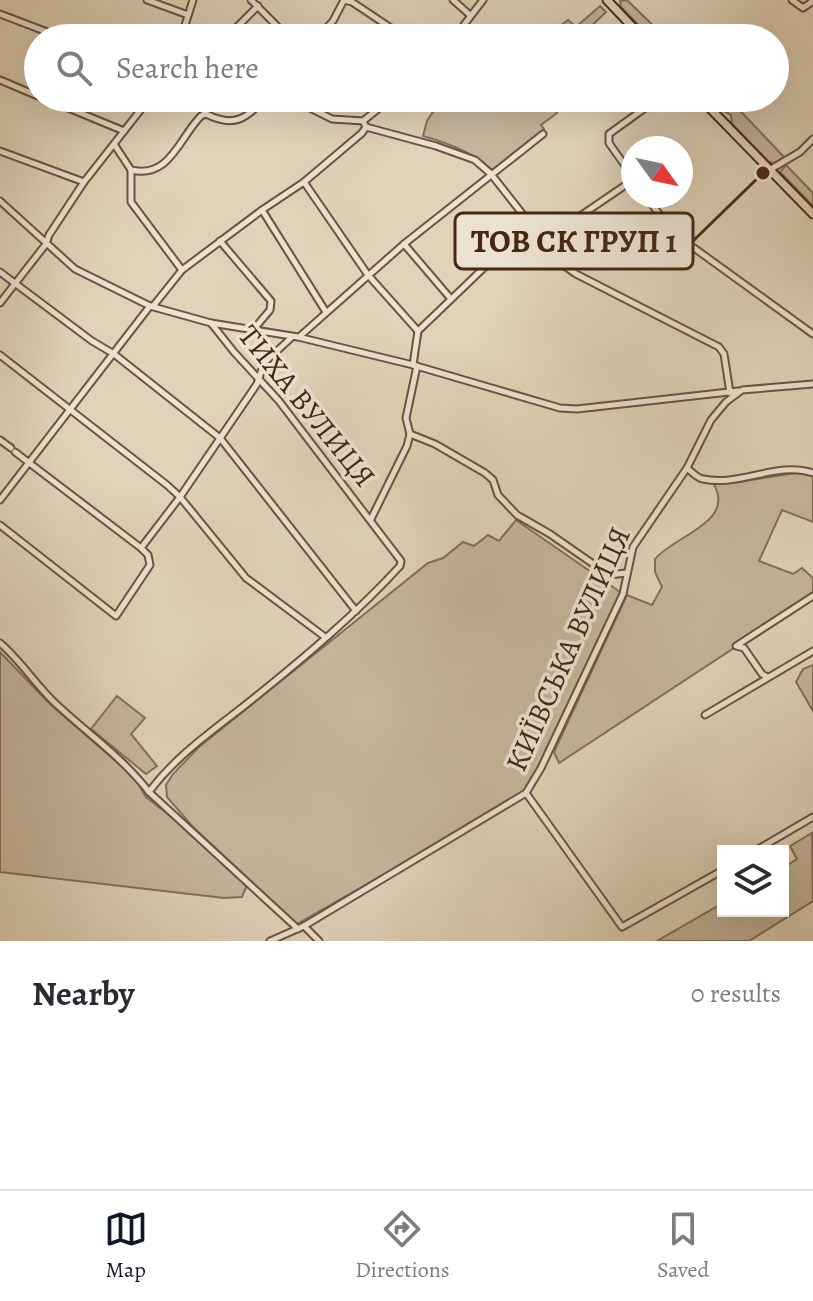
<!DOCTYPE html>
<html lang="en">
<head>
<meta charset="utf-8">
<style>
  :root { --surface:#fff; --page:#f7f7f7; --text:#2b2b33; --muted:#7c7c81; --line:#e1e1e2; --accent:#111827 }
  body { margin:0; font-family:Alegreya,serif; background:var(--page); color:var(--text) }
  .controls { position:absolute; right:24px; bottom:24px; display:grid; overflow:hidden; border-radius:0px; box-shadow:0 8px 32px #0002 }
  .controls button { width:72px; height:72px; display:grid; place-items:center; padding:0; border:0; border-bottom:2px solid var(--line); background:var(--surface); color:var(--text); font:40px sans-serif }
  .compass { position:absolute; left:621px; top:136px; width:72px; height:72px; border-radius:50%; background:var(--surface); box-shadow:0 8px 32px #0002; rotate:123deg }
  .list { margin:0; padding:0; list-style:none }
  h2 { display:flex; justify-content:space-between; align-items:center; height:104px; margin:0; padding:0 32px; font-size:34px }
  h2 small { font-size:26px; font-weight:400; color:var(--muted) }
  .icon { flex:none; width:44px; height:44px; fill:none; stroke:currentColor; stroke-width:2; stroke-linecap:round; stroke-linejoin:round }
  .map { position:relative; flex:none; width:813px; height:941px; overflow:hidden }
  .search { position:absolute; background:var(--surface); box-shadow:0 8px 32px #0002; left:24px; right:24px; top:24px; height:88px; display:flex; align-items:center; gap:20px; box-sizing:border-box; padding:0 28px; border-radius:44px; color:var(--muted); font-size:30px }
  .sheet { height:248px; background:var(--surface) }
  nav { display:flex; justify-content:space-around; align-items:center; box-sizing:border-box; height:112px; border-top:2px solid var(--line); background:var(--surface); font-size:22px; color:var(--muted) }
  nav a { display:grid; justify-items:center; gap:4px }
  nav .on { color:var(--accent) }
  .map>svg:first-child { display:block }
  .green { fill:#c6b69d; stroke:#866f58; stroke-width:2 }
  .lines { fill:none; stroke-linecap:round; stroke-linejoin:round }
  .minor-casing { stroke:#6c533c; stroke-width:9 }
  .major-casing { stroke:#452813; stroke-width:11 }
  .minor { stroke:#ebe2d2; stroke-width:5 }
  .major { stroke:#e0d3b9; stroke-width:7 }
  .labels { text-anchor:middle; stroke-width:7; stroke-linejoin:round; paint-order:stroke }
  .street-label { font-size:30px; fill:#452813; stroke:#ebe2d2 }
  .leader { fill:none; stroke:#452813; stroke-width:3 }
  .callout-dot { fill:#452813; stroke:#ebe2d2; stroke-width:3 }
  .callout { fill:#ebe2d2; stroke:#452813; stroke-width:3 }
  .callout-label { font-size:32px; text-anchor:middle; font-weight:bold; fill:#452813 }
</style>
</head>
<body>
<div class="map">
<svg width="813" height="941" viewBox="0 0 813 941">
  <rect width="100%" height="100%" fill="#e0d3b9"/>
  <filter id="stains"><feTurbulence type="fractalNoise" baseFrequency=".0025" numOctaves="4"/><feColorMatrix values="0 0 0 0 .2 0 0 0 0 .09 0 0 0 0 .02 0 0 0 .5 -.17"/></filter>
  <radialGradient id="worn" r=".72"><stop offset=".6" stop-color="#630" stop-opacity="0"/><stop offset="1" stop-color="#630" stop-opacity=".3"/></radialGradient>
  <g class="green">
    <path d="M 627,0 L 666,38 L 651,38 L 621,7 L 620,1 Z"/>
    <path d="M 600,6 L 606,12 L 579,38 L 529,38 L 536,30 L 555,30 L 568,20 L 576,27 Z"/>
    <path d="M 442,98 L 548,98 L 557,113 L 541,125 L 544,129 L 492,170 C 473,152 447,143 423,136 L 427,121 Z"/>
    <path d="M 708,98 L 728,98 L 785,158 L 775,163 L 769,162 L 732,124 L 731,115 L 720,109 Z"/>
    <path d="M 786,165 L 813,193 L 813,206 L 780,172 Z"/>
    <path d="M 803,472 L 813,476 L 813,522 L 782,510 L 759,561 L 793,574 L 802,568 L 813,578 L 813,596 L 559,763 L 554,752 L 627,595 L 652,605 L 662,587 L 655,572 L 655,559 C 675,535 737,522 713,483 L 732,483 Z"/>
    <path d="M 516,520 L 623,594 L 526,793 L 297,924 L 193,827 L 167,797 L 166,785 L 173,774 L 199,747 L 428,563 L 443,558 L 463,542 L 474,546 L 488,535 L 499,541 Z"/>
    <path d="M 0,652 L 50,704 L 134,777 L 146,797 L 189,831 L 247,885 L 242,897 L 224,898 L 0,872 Z"/>
    <path d="M 813,665 L 813,711 L 796,682 L 803,669 Z"/>
    <path d="M 117,696 L 145,718 L 131,734 L 157,766 L 146,774 L 91,729 Z"/>
    <path d="M 812,833 L 813,901 L 749,941 L 657,941 L 723,903 L 723,911 L 783,911 L 783,868 L 797,859 L 790,846 Z"/>
  </g>
  <g class="lines">
    <g class="minor-casing">
      <g id="minor">
        <path d="M 147,0 L 188,15"/>
        <path d="M 251,0 L 289,38"/>
        <path d="M 344,0 L 352,2 L 406,38"/>
        <path d="M 453,0 L 470,15"/>
        <path d="M 792,0 L 803,8 L 813,1"/>
        <path d="M 0,14 L 63,38"/>
        <path d="M 232,32 L 258,6"/>
        <path d="M 181,38 L 193,0"/>
        <path d="M 317,38 L 333,21 L 344,0"/>
        <path d="M 454,38 L 483,0"/>
        <path d="M 0,80 L 38,96"/>
        <path d="M 44,98 L 124,131"/>
        <path d="M 189,98 L 206,113"/>
        <path d="M 276,98 L 298,102 L 332,119 L 363,121 L 366,127 L 436,146 L 475,160 L 491,174 L 539,235 L 546,253 L 576,274 L 719,347 L 724,354 L 730,393"/>
        <path d="M 363,121 L 392,98"/>
        <path d="M 114,144 L 131,170 C 170,179 179,138 201,116 L 206,114 C 234,128 246,119 266,98"/>
        <path d="M 0,151 L 84,182"/>
        <path d="M 771,169 L 800,152 L 813,139"/>
        <path d="M 131,170 L 131,202 L 182,270"/>
        <path d="M 633,177 L 609,143 L 609,134 L 645,108 L 653,98"/>
        <path d="M 304,182 L 368,275 L 418,331"/>
        <path d="M 646,196 L 670,229 L 683,240 L 813,334"/>
        <path d="M 0,201 L 75,269 L 150,306 L 211,323 L 298,337 L 413,365 L 560,408 L 577,409 L 738,391"/>
        <path d="M 262,210 L 326,312"/>
        <path d="M 220,241 L 271,301 L 270,310 L 254,329"/>
        <path d="M 404,244 L 451,299"/>
        <path d="M 0,272 L 92,341 L 114,354 L 220,438 L 356,611"/>
        <path d="M 0,303 L 46,244 L 49,235 L 84,182 L 150,98"/>
        <path d="M 154,305 L 182,270 L 262,210 L 304,182 L 362,133 L 366,127"/>
        <path d="M 299,337 L 404,244 L 543,134"/>
        <path d="M 0,355 L 167,485 L 180,497 L 246,578 L 325,637"/>
        <path d="M 413,365 L 418,331 L 491,261 L 512,244 L 521,241 L 542,242 L 633,180"/>
        <path d="M 410,434 L 435,444 L 485,473 L 493,480 L 498,495 L 517,515 L 550,534 L 609,575 L 626,573"/>
        <path d="M 0,440 L 11,448"/>
        <path d="M 687,468 C 692,472 697,478 703,479 C 740,487 777,461 813,473"/>
        <path d="M 0,500 L 150,306"/>
        <path d="M 371,519 L 407,446 L 410,434 L 406,418 L 417,366"/>
        <path d="M 0,525 L 116,616 L 150,565 L 148,555 L 141,548 L 15,452"/>
        <path d="M 141,548 L 180,497 L 257,384 L 264,363 L 292,337"/>
        <path d="M 0,643 C 21,661 35,684 55,703 C 86,732 123,758 149,792 L 298,929"/>
        <path d="M 767,677 L 762,674 L 744,648 L 736,646 L 813,596"/>
        <path d="M 705,715 L 813,651"/>
        <path d="M 149,792 C 178,753 217,728 254,698 C 305,657 356,614 400,566 L 401,561 L 279,401 L 234,352 L 211,323"/>
        <path d="M 526,793 L 622,927 L 723,870"/>
        <path d="M 755,851 L 813,817"/>
        <path d="M 304,926 L 319,941"/>
        <path d="M 270,941 L 304,926 L 526,793 L 541,768 L 623,594 L 633,547 L 687,468 L 711,420 L 726,402 L 742,390 L 813,384"/>
      </g>
    </g>
    <g class="major-casing">
      <g id="major">
        <path d="M 607,0 L 643,38"/>
        <path d="M 700,98 L 813,214"/>
      </g>
    </g>
    <use href="#minor" class="minor"/>
    <use href="#major" class="major"/>
  </g>
  <g class="labels">
    <g class="street-label">
      <text transform="translate(307 406) rotate(51)" y="10">ТИХА ВУЛИЦЯ</text>
      <text transform="translate(568 649) rotate(-66)" y="10">КИЇВСЬКА ВУЛИЦЯ</text>
    </g>
  </g>
  <path class="leader" d="M763 173L693 241"/>
  <circle class="callout-dot" cx="763" cy="173" r="8"/>
  <rect class="callout" x="455" y="213" width="238" height="56" rx="8"/>
  <g class="callout-label">
    <text x="574" y="252">ТОВ СК ГРУП 1</text>
  </g>
  <rect width="100%" height="100%" filter="url(#stains)"/>
  <rect width="100%" height="100%" fill="url(#worn)"/>
</svg>
<div class="controls">
<button><svg class="icon" aria-label="layers" viewBox="0 0 24 24"><path d="M12 4l9 5-9 5-9-5zM3 14l9 5 9-5"/></svg></button>
</div>
<svg class="compass" viewBox="-18 -18 36 36"><path d="M0-13l5 13h-10z" fill="#e53935"/><path d="M0 13l5-13h-10z" fill="#7c7c81"/></svg>
<div class="search"><svg class="icon" aria-label="search" viewBox="0 0 24 24"><circle cx="10" cy="10" r="6"/><path d="M15 15l6 6"/></svg>Search here</div>
</div>
<section class="sheet">
<h2>Nearby<small>0 results</small></h2>
<ul class="list">
</ul>
</section>
<nav>
<a class="on"><svg class="icon" aria-label="map" viewBox="0 0 24 24"><path d="M3 6l6-2 6 2 6-2v14l-6 2-6-2-6 2zM9 4v14M15 6v14"/></svg>Map</a>
<a><svg class="icon" aria-label="directions" viewBox="0 0 24 24"><path d="M12 3l9 9-9 9-9-9zM9 14v-3h6M13 9l2 2-2 2"/></svg>Directions</a>
<a><svg class="icon" aria-label="saved" viewBox="0 0 24 24"><path d="M7 4h10v16l-5-4-5 4z"/></svg>Saved</a>
</nav>
</body>
</html>
